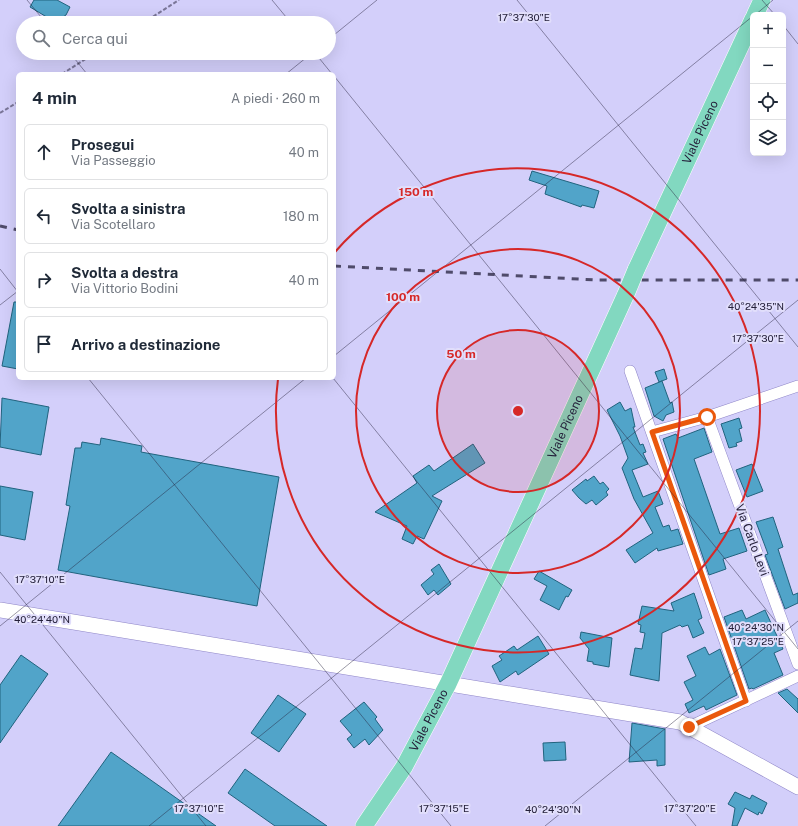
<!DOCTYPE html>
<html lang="it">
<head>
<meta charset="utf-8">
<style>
  :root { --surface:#fff; --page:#f2f2f3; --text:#1f2937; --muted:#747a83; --line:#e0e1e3 }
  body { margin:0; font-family:"Public Sans",sans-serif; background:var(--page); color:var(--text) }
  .controls { position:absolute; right:12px; top:12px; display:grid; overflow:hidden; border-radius:6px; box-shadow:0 4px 16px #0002 }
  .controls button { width:36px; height:36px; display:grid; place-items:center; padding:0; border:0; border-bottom:1px solid var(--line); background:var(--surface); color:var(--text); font:20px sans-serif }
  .stop { position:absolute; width:12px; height:12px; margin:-9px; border:3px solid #ea580c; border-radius:50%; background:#fff }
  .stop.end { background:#ea580c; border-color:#fff; box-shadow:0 1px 4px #0008 }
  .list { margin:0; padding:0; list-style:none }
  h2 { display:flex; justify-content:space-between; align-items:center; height:52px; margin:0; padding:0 16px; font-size:17px }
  h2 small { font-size:13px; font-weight:400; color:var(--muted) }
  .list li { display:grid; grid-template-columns:26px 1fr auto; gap:12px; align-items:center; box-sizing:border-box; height:56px; margin:0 8px 8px; padding:0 8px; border:1px solid var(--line); border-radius:6px }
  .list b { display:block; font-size:15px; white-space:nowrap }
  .list p { margin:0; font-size:13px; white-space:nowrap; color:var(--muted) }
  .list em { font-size:13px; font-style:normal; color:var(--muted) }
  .icon { flex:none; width:22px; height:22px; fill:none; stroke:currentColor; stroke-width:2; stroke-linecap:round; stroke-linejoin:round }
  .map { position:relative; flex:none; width:798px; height:826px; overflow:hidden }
  .search { position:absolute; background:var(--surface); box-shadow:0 4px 16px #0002; left:16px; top:16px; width:320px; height:44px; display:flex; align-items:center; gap:10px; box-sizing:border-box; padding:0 14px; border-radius:22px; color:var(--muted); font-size:15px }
  .panel { position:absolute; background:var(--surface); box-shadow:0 4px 16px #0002; left:16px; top:72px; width:320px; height:308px; border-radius:6px }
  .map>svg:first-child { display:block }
  .building { fill:#51a4c9; stroke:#21637e }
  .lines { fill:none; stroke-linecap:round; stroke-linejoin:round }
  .street-casing { stroke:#8e85c7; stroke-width:12 }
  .secondary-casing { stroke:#8e85c7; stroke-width:16 }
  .primary-casing { stroke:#fff; stroke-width:18 }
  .path { stroke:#7a7698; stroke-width:2; stroke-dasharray:4 2; stroke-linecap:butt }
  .street { stroke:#fff; stroke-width:11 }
  .secondary { stroke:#fff; stroke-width:15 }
  .primary { stroke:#82d8c0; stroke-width:17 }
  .rail { stroke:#4f4b6a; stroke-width:3; stroke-dasharray:7 7; stroke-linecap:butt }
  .primary-bridge-casing { stroke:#fff; stroke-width:18; stroke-linecap:butt }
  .primary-bridge { stroke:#82d8c0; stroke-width:17 }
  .route { stroke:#ea580c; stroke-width:5 }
  .ticks { fill:none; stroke:#24203a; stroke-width:1; stroke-opacity:0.45 }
  .ring { fill:none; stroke:#d62828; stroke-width:2 }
  .labels { text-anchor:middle; stroke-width:4; stroke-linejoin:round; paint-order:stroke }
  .street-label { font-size:12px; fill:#24203a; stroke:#e1defb }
  .ticks-label { font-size:10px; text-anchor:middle; fill:#24203a; stroke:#e1defb; stroke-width:4; stroke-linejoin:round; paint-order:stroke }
  .centre { fill:#d62828; stroke:#e1defb; stroke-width:2 }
  .ring-label { font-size:12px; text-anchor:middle; font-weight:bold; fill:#d62828; stroke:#e1defb; stroke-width:4; stroke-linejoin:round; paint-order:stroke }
</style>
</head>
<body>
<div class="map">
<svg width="798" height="826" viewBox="0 0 798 826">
  <rect width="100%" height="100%" fill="#d3cffa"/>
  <g class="building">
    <path d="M 34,0 L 57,0 L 70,7 L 66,15 L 55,22 L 30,7 Z"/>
    <path d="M 532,171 L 599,191 L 594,208 L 582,205 L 581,207 L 545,194 L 547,186 L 529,180 Z"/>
    <path d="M 14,302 L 18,302 L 18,369 L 2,366 Z"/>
    <path d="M 664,369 L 667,379 L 659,382 L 655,372 Z"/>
    <path d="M 662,381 L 670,403 L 672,402 L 674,412 L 666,415 L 663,421 L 654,416 L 645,388 Z"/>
    <path d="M 2,398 L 49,407 L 41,455 L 0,447 Z"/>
    <path d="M 620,402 L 625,411 L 631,408 L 635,427 L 633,427 L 640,445 L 643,444 L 646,452 L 643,453 L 648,464 L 632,470 L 643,497 L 658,491 L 663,504 L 655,507 L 663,527 L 669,525 L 671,531 L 678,529 L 683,544 L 658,551 L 657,548 L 635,563 L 626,550 L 653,533 L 634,499 L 622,468 L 628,458 L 620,436 L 607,410 Z"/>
    <path d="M 739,418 L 742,428 L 739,429 L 742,441 L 736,443 L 737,446 L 729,448 L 721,424 Z"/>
    <path d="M 704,428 L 712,452 L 694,459 L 720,534 L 739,528 L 747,551 L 723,559 L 726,569 L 709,575 L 663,439 L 676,434 L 678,438 Z"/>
    <path d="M 101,438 L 142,446 L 141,452 L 279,477 L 257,606 L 58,570 L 70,506 L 66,505 L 75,448 L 81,448 L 82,442 L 100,445 Z"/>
    <path d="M 473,444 L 485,463 L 432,496 L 442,501 L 424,539 L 417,536 L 413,544 L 402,539 L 407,526 L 375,512 L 417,483 L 413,476 L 429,465 L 434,471 Z"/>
    <path d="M 752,464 L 763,491 L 747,497 L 736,470 Z"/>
    <path d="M 594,476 L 600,484 L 603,482 L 609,489 L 606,492 L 608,495 L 596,505 L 592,500 L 586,504 L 579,498 L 572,490 L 586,479 L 587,481 Z"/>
    <path d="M 0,486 L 33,492 L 25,540 L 0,535 Z"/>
    <path d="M 773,517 L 783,547 L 778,549 L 793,595 L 798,593 L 798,603 L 785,609 L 765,555 L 768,554 L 756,522 Z"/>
    <path d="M 439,564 L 451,584 L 438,595 L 434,590 L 428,595 L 421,585 L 434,574 L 431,570 Z"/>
    <path d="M 539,571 L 572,590 L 568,597 L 566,596 L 559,610 L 540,600 L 547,586 L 534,579 Z"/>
    <path d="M 694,593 L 700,611 L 702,618 L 698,620 L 704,633 L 693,638 L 688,625 L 682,627 L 680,625 L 662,633 L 659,681 L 630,675 L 635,648 L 642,649 L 645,633 L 640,632 L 641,625 L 638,624 L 642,606 L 674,611 L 671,603 Z"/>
    <path d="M 742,610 L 746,619 L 765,610 L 783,649 L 774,653 L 783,675 L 753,689 L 752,688 L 749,689 L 724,617 Z"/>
    <path d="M 581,632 L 612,638 L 609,667 L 593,664 L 593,662 L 587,661 L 589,649 L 580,638 Z"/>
    <path d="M 538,636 L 549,654 L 518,675 L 516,671 L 500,682 L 492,666 L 502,660 L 499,656 L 514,646 L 517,650 Z"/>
    <path d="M 705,647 L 709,655 L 720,649 L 737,695 L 706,710 L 704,706 L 689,713 L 685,704 L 693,700 L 684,682 L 696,676 L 687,656 Z"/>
    <path d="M 21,655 L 48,674 L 0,743 L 0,685 Z"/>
    <path d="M 787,689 L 798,699 L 798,713 L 778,693 Z"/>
    <path d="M 278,695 L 306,714 L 279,752 L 251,733 Z"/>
    <path d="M 364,702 L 377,717 L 375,719 L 383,730 L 369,745 L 365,739 L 354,748 L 347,739 L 352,735 L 340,721 Z"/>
    <path d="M 632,723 L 665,729 L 665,765 L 657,766 L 657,760 L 629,762 Z"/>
    <path d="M 565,742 L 566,760 L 544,761 L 543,743 Z"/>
    <path d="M 111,752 L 216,826 L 58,826 Z"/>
    <path d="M 245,769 L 295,804 L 327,826 L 275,826 L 228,793 Z"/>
    <path d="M 735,792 L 750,799 L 752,795 L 767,803 L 762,814 L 759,812 L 758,815 L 745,808 L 737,826 L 732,826 L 735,808 L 728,804 Z"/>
  </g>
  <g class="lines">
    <g class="street-casing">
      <g id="street">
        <path d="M 630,371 L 746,701"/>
        <path d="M 707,417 L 798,664"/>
        <path d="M 652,432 L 707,417 L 798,386"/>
        <path d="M 689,727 L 798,676"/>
      </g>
    </g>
    <g class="secondary-casing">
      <path id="secondary" d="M 0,610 L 680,722 L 798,787"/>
    </g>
    <g class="primary-casing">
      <g id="primary">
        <path d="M 755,15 L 762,0"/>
        <path id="s1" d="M 636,270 L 753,19"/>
        <path id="s2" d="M 364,826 L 404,767 L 448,684 L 626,294"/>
      </g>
    </g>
    <g class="path">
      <path d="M 143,23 L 179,0"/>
      <path d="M 62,74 L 95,53"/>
      <path d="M 0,113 L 18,102"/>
    </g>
    <use href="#street" class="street"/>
    <use href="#secondary" class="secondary"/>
    <use href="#primary" class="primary"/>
    <g class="rail">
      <path d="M 0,226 L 18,230"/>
      <path d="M 334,266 L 596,280 L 798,280"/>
    </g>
    <g class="primary-bridge-casing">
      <path id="primary-bridge" d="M 626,294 L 636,270"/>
    </g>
    <use href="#primary-bridge" class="primary-bridge"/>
  </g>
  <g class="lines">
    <path class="route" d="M 689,727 L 746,701 L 652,432 L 707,417"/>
  </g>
  <path class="ticks" d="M 27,0 L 46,23M 272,0 L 291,23M 517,0 L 798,347M 762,0 L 775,15M 755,15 L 773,0M 783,25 L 798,44M 329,39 L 377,0M 70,53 L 87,74M 315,53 L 332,74M 286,74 L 312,53M 334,76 L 798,649M 0,269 L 18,292M 0,305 L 18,291M 334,356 L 753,16M 88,378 L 451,826M 333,378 L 696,826M 0,572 L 206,826M 0,626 L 306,378M 149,826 L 798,300M 545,826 L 798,621"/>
  <circle cx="518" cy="411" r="81" fill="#d62828" fill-opacity=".12"/>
  <g class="ring">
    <circle cx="518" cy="411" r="81"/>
    <circle cx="518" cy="411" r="162"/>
    <path d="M335 252A242 242 0 1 1 278 379"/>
  </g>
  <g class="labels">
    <g class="street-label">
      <text dy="4" stroke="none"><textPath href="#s1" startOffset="152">Viale Piceno</textPath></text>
      <text dy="4" stroke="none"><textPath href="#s2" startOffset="448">Viale Piceno</textPath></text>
      <text transform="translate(752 540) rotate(70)" y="4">Via Carlo Levi</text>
      <text dy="4" stroke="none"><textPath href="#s2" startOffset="124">Viale Piceno</textPath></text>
    </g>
  </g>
  <g class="ticks-label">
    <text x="524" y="21">17°37'30"E</text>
    <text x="756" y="310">40°24'35"N</text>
    <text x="758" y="342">17°37'30"E</text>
    <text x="40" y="583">17°37'10"E</text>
    <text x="42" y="623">40°24'40"N</text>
    <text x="756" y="631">40°24'30"N</text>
    <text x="758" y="645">17°37'25"E</text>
    <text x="199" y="812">17°37'10"E</text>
    <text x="444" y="812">17°37'15"E</text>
    <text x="690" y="812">17°37'20"E</text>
    <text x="553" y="813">40°24'30"N</text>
  </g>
  <circle cx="518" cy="411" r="6" class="centre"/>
  <g class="ring-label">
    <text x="416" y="196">150 m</text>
    <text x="403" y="301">100 m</text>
    <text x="461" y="358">50 m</text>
  </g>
</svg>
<div class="controls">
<button>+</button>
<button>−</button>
<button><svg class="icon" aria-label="locate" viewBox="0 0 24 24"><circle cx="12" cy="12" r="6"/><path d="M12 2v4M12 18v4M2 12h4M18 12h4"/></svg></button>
<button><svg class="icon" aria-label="layers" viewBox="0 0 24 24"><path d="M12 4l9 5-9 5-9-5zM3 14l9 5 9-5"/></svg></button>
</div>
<div class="stop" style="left:707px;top:417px"></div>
<div class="stop end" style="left:689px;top:727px"></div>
<div class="search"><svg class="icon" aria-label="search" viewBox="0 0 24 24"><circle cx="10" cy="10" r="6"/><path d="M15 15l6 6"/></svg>Cerca qui</div>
<section class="panel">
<h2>4 min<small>A piedi · 260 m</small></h2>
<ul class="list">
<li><svg class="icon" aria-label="ahead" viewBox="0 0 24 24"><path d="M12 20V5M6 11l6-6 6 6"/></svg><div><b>Prosegui</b><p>Via Passeggio</p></div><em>40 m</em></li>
<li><svg class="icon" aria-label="left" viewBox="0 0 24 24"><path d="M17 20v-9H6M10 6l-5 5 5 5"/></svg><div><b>Svolta a sinistra</b><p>Via Scotellaro</p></div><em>180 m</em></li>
<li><svg class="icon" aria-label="right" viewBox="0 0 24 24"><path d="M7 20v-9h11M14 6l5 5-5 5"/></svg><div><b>Svolta a destra</b><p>Via Vittorio Bodini</p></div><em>40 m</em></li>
<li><svg class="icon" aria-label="arrive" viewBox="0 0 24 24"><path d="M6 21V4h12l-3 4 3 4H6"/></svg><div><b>Arrivo a destinazione</b></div></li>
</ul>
</section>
</div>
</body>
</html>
